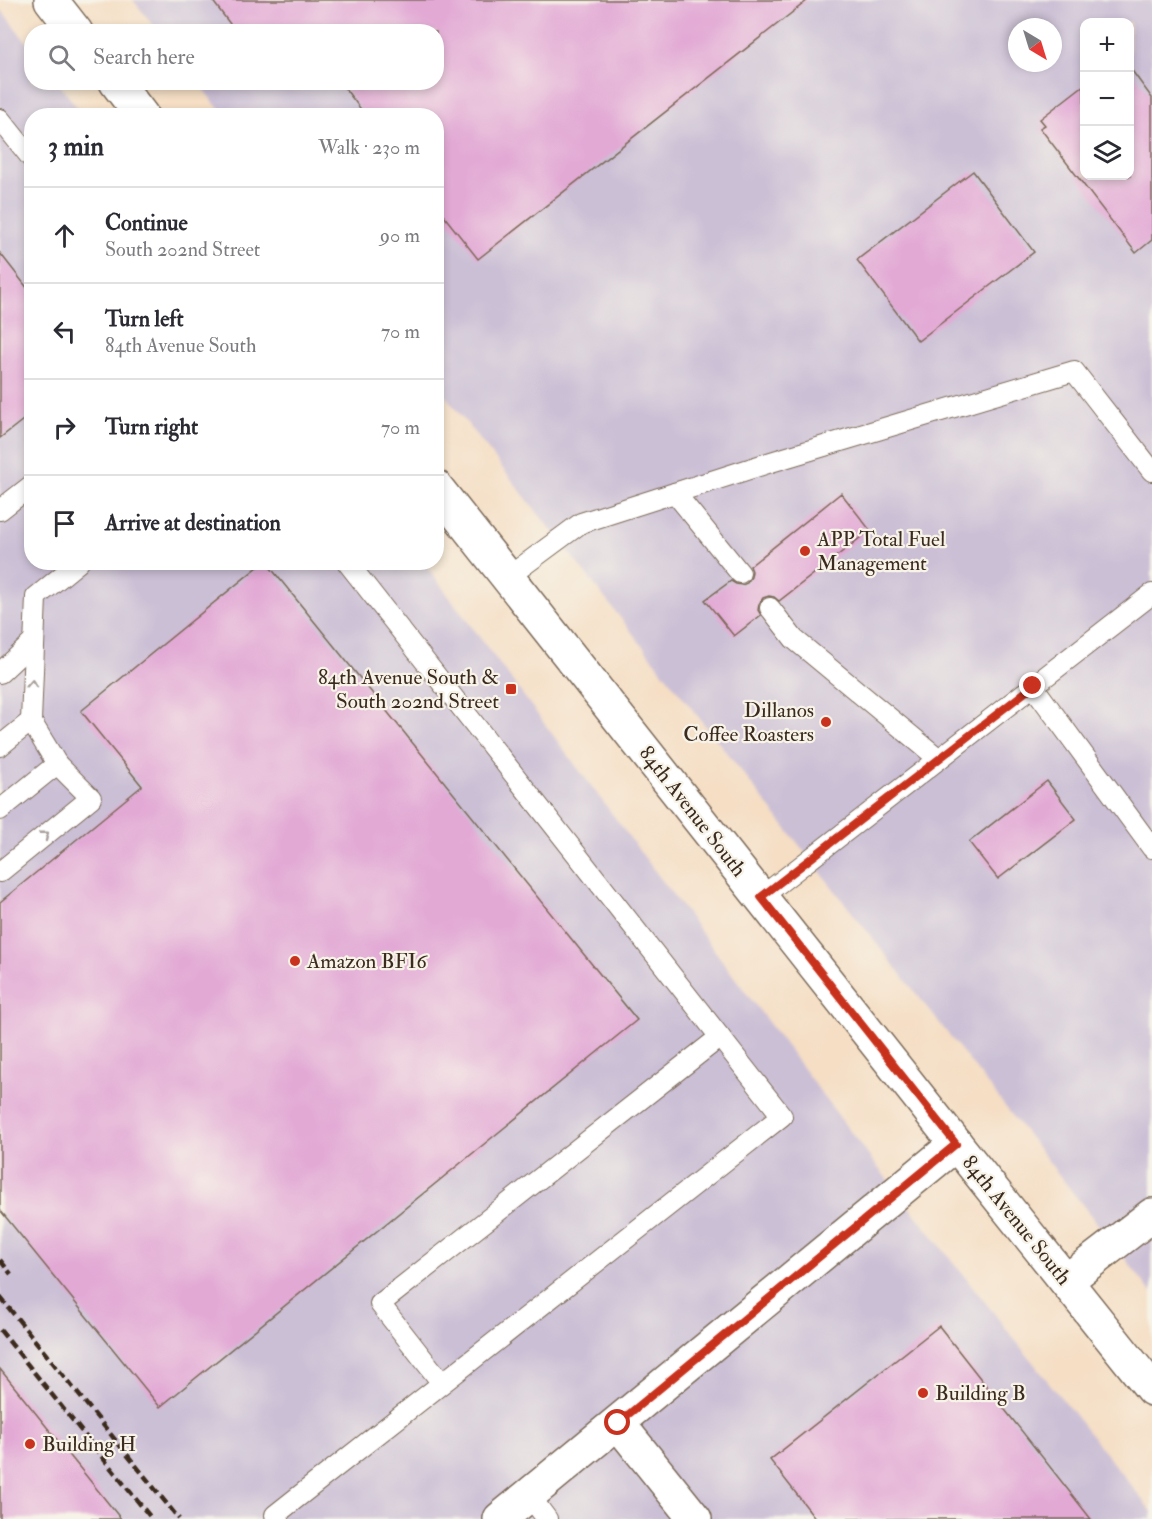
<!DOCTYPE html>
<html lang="en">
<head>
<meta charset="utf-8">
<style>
  :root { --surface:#fff; --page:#f2f2f3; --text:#2b2b33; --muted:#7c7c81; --line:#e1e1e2 }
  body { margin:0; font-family:"IM FELL Double Pica",serif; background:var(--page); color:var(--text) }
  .controls { position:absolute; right:18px; top:18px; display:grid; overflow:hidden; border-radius:12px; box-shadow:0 3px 9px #0003 }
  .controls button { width:54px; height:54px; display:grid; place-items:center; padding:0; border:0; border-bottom:2px solid var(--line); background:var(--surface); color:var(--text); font:30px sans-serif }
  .compass { position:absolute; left:1008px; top:18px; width:54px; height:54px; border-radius:50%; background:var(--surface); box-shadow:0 3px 9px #0003; rotate:142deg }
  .stop { position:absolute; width:18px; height:18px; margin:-14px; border:4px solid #c8321e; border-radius:50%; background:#fff }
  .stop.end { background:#c8321e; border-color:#fff; box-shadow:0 2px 6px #0008 }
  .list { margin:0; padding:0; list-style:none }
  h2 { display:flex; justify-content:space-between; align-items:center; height:78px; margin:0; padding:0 24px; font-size:26px }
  h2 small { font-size:20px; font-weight:400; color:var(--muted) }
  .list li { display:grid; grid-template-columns:39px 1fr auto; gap:18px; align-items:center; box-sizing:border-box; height:96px; padding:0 24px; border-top:2px solid var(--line) }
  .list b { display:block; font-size:22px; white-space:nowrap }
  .list p { margin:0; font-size:20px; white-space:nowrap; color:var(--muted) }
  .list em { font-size:20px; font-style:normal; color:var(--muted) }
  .icon { flex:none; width:33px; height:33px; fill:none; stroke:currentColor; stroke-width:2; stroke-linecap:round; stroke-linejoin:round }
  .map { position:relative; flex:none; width:1152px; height:1519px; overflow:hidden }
  .search { position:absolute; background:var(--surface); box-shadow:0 3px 9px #0003; left:24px; top:24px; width:420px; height:66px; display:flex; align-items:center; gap:15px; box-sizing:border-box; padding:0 21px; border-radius:24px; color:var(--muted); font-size:22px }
  .panel { position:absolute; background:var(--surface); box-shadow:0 3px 9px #0003; left:24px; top:108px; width:420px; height:462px; border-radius:24px }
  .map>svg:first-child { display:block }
  .industrial { fill:#cbbfd5; fill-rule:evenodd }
  .building { fill:#e2a9d5 }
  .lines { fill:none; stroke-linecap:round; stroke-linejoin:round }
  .lane-casing { stroke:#7c6958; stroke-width:22 }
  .street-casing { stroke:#7c6958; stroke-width:36 }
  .secondary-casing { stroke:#7c6958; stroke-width:36 }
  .lane { stroke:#fff; stroke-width:20 }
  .street { stroke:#fff; stroke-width:33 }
  .secondary { stroke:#fff; stroke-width:33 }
  .rail { stroke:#3b2a1e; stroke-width:4.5; stroke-dasharray:9 4.5; stroke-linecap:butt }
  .oneway { stroke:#a79f9a }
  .route { stroke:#c8321e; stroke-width:8 }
  .poi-dot { fill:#c8321e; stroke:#f7f3e8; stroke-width:2 }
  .labels { text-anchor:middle; stroke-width:4.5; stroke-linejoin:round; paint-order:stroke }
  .poi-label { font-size:21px; fill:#3b2a1e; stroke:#f7f3e8; text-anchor:start }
  .street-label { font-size:21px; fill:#3b2a1e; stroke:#f7f3e8 }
</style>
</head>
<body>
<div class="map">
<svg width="1152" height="1519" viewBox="0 0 1152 1519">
  <rect width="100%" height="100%" fill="#f7f3e8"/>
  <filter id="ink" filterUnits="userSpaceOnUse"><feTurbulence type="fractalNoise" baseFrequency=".0167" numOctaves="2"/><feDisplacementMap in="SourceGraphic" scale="12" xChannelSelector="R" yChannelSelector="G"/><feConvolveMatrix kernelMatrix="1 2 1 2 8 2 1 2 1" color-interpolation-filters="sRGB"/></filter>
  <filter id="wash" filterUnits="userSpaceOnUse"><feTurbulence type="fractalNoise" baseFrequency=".008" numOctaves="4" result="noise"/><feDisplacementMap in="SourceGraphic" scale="24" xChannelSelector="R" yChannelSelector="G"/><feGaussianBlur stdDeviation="1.35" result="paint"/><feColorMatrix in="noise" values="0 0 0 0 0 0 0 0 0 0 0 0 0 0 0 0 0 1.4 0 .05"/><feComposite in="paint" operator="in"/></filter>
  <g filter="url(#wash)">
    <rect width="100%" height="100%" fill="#f5dec4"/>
    <g class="industrial">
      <path d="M 133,0 L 1152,0 L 1152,1293 L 437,385 L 436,116 L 224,115 L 198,83 L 436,82 L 436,32 L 158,31 ZM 1084,22 L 1130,22 L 1130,176 L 1084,176 ZM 1017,27 L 1053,27 L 1053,63 L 1017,63 Z"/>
      <path d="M 0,8 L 31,48 L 32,82 L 58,83 L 83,115 L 32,116 L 32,562 L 424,563 L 864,1150 L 1152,1512 L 1152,1519 L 0,1519 Z"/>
    </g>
    <g id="blocks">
      <g class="building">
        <path d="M 212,0 L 808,0 L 478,259 L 436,206 L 436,116 L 366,116 L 340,82 L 436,82 L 436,32 L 236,32 Z"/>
        <path d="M 1130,68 L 1152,98 L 1152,240 L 1136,253 L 1040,128 L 1045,125 L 1040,119 L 1084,85 L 1084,176 L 1130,176 Z"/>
        <path d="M 973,171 L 1034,252 L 918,341 L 857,260 Z"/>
        <path d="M 0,253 L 32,294 L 32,413 L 0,438 Z"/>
        <path d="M 841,493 L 870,530 L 779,601 L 774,597 L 769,596 L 763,598 L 759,604 L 758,610 L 761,615 L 734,636 L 705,600 L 731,581 L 736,584 L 742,585 L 747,583 L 751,577 L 752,571 L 750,566 Z"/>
        <path d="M 264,562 L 266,562 L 637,1020 L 160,1407 L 0,1210 L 0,902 L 142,786 L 81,711 Z"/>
        <path d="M 1047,781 L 1076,819 L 998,879 L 969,842 Z"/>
        <path d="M 939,1326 L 1091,1519 L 816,1519 L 770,1460 Z"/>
        <path d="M 0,1369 L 121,1519 L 0,1519 Z"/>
      </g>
    </g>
  </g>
  <g filter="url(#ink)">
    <use href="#blocks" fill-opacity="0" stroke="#7c6958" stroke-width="1.5"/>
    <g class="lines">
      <g class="lane-casing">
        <g id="lane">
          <path d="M 0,119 L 32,159"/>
          <path d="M 675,493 L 740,573"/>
          <path d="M 0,510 L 32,485"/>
          <path d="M 508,577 L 581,523 L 771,462 L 1074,371 L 1152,471"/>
          <path d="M 770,608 L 794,639 L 939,759"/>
          <path d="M 0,673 L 34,641"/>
          <path d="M 1033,686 L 1152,848"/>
          <path d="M 0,746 L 31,721"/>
          <path d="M 0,810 L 57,764"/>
          <path d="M 0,872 L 91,798 L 57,764 L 31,721 L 36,597 L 79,562"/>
          <path d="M 761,897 L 1152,594"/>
          <path d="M 442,1383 L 380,1304 L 720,1037"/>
          <path d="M 529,1495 L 547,1519"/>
          <path d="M 279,1519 L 275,1515 L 782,1116 L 347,562"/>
        </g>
      </g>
      <g class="street-casing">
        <g id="street">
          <path d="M 1066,1281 L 1152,1215"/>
          <path d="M 618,1423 L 695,1519"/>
          <path d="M 500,1519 L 956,1144"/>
        </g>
      </g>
      <g class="secondary-casing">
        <g id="secondary">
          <path d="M 51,0 L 76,32"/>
          <path d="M 116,82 L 142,116"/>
          <path d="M 436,487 L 956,1144 L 1152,1389"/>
        </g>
      </g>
      <use href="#lane" class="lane"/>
      <use href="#street" class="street"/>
      <use href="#secondary" class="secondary"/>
      <g class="rail">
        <path d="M 0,1260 L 11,1274"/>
        <path d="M 0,1297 L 179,1519"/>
        <path d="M 0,1330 L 152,1519"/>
      </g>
    </g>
    <defs><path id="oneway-chevron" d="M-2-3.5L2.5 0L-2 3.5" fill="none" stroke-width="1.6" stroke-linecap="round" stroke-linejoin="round" transform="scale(1.5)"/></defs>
    <g class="oneway">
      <use href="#oneway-chevron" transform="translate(32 684) rotate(-87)"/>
      <use href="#oneway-chevron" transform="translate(45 835) rotate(-39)"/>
    </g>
  </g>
  <g class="lines" filter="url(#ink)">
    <path class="route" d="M 618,1423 L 956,1144 L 761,897 L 1033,686"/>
  </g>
  <g class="poi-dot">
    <circle cx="805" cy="551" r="6"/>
    <rect x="505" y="683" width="12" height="12" rx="3"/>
    <circle cx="826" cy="722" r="6"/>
    <circle cx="295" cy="961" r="6"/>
    <circle cx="923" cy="1393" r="6"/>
    <circle cx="30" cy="1444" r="6"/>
  </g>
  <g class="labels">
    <g class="poi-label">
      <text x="817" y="546">APP Total Fuel<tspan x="817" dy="24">Management</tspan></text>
      <text x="499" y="684" text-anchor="end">84th Avenue South &amp;<tspan x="499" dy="24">South 202nd Street</tspan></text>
      <text x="814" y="717" text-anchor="end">Dillanos<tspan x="814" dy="24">Coffee Roasters</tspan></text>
      <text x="307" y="968">Amazon BFI6</text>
      <text x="935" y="1400">Building B</text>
      <text x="42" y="1451">Building H</text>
    </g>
    <g class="street-label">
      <text transform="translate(693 811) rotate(52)" y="7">84th Avenue South</text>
      <text transform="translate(1017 1220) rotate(51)" y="7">84th Avenue South</text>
    </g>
  </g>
</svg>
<div class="controls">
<button>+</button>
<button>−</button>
<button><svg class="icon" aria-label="layers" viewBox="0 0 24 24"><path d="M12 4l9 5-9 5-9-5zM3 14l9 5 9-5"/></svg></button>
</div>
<svg class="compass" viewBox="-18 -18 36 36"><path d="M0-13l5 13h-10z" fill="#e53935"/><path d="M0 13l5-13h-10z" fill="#7c7c81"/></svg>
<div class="stop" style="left:618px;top:1423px"></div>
<div class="stop end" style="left:1033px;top:686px"></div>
<div class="search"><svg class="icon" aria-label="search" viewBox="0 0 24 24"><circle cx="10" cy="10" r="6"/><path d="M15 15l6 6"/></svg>Search here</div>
<section class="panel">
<h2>3 min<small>Walk · 230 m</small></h2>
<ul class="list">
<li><svg class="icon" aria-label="ahead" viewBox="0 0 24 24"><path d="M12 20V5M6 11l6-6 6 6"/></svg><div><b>Continue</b><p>South 202nd Street</p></div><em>90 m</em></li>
<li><svg class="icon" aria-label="left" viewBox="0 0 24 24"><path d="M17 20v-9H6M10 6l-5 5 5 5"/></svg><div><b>Turn left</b><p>84th Avenue South</p></div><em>70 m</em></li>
<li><svg class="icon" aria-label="right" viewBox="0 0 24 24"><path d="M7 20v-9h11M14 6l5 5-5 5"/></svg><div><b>Turn right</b></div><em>70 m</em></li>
<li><svg class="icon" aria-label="arrive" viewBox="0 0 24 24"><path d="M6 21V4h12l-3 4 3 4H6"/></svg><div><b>Arrive at destination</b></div></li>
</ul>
</section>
</div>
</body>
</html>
